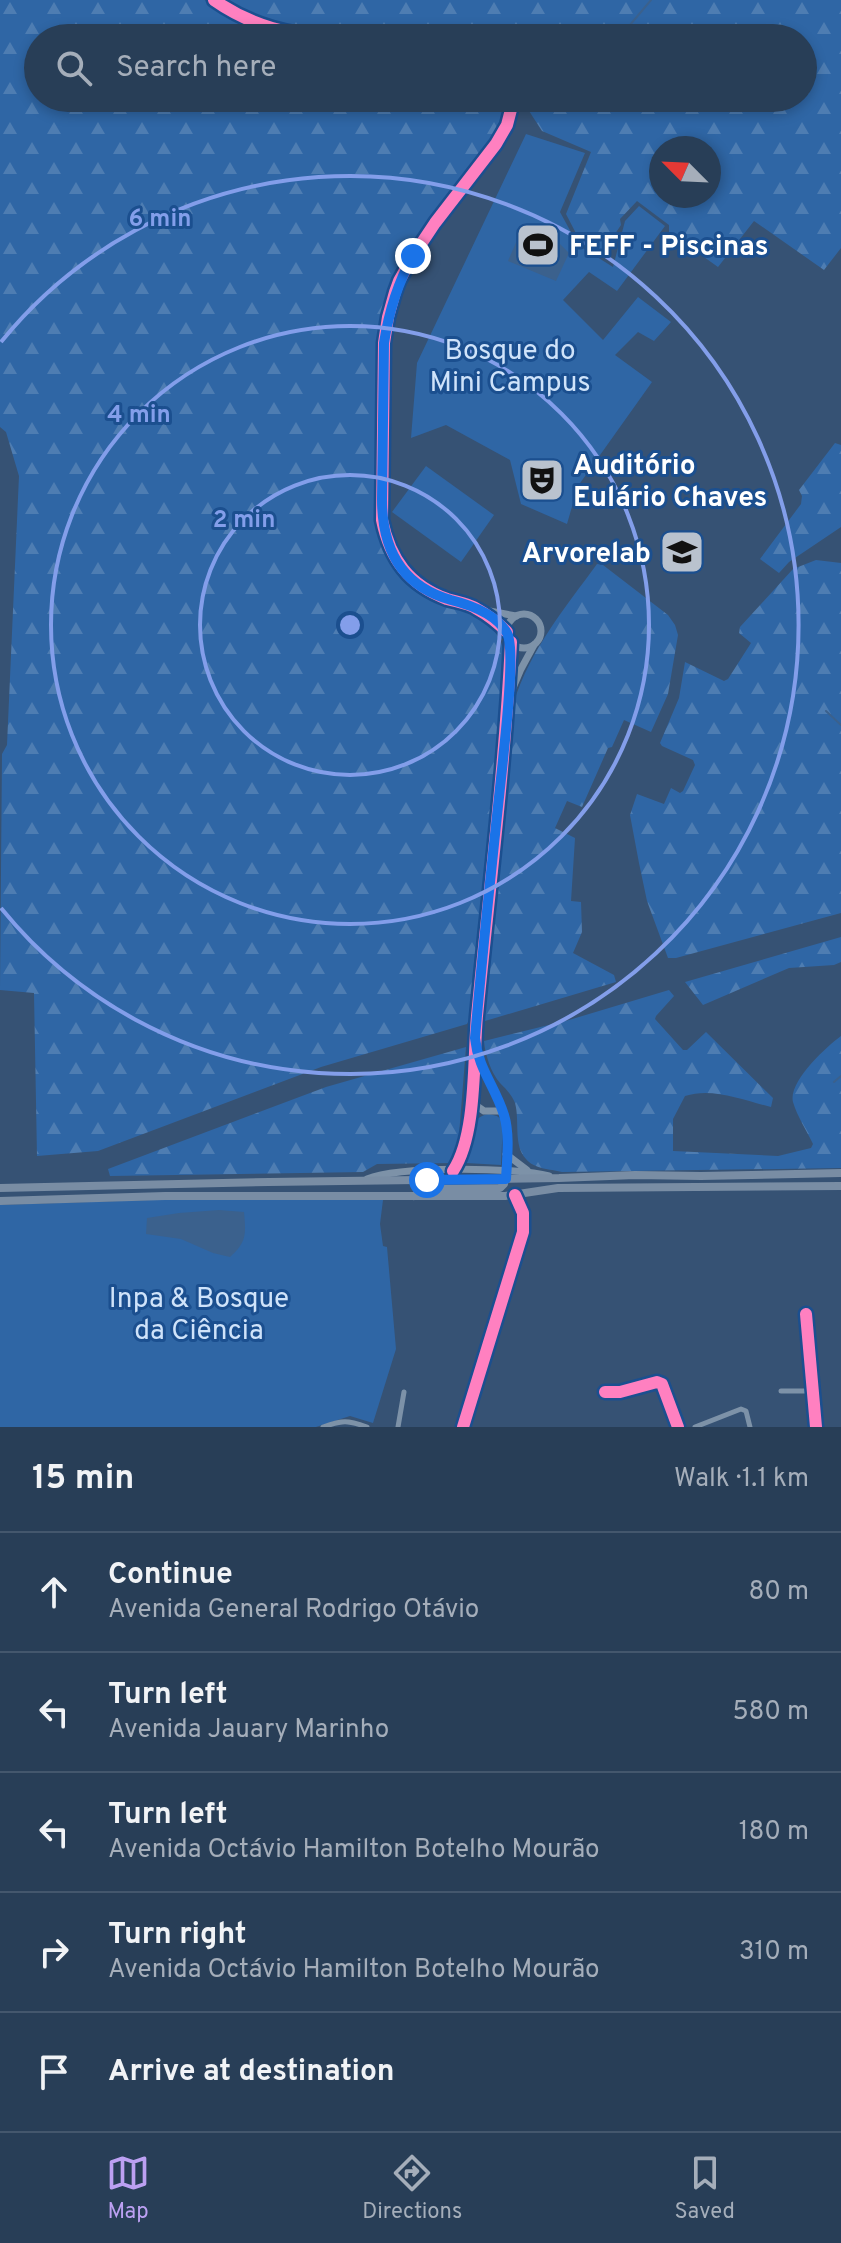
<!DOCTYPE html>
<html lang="en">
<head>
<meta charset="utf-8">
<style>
  :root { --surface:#283e57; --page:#344961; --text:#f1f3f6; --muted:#a5aeba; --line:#44576d; --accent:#bca0f2 }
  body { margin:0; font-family:Overpass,sans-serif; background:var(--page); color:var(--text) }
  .compass { position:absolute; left:649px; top:136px; width:72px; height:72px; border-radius:50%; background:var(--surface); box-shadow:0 4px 12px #0003; rotate:294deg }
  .stop { position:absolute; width:24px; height:24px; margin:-18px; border:6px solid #1a73e8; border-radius:50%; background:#fff }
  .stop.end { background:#1a73e8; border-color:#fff; box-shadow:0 2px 8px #0008 }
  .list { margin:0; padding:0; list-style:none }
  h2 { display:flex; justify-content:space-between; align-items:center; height:104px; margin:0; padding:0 32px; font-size:34px }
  h2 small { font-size:26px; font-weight:400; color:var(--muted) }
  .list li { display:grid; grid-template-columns:52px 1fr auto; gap:24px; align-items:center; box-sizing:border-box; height:120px; padding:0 32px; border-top:2px solid var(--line) }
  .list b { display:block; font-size:30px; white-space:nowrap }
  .list p { margin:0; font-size:26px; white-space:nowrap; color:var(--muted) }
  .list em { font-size:26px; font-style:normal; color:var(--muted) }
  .icon { flex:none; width:44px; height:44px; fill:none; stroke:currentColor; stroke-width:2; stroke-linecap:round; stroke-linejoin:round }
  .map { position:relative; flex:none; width:841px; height:1427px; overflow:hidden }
  .search { position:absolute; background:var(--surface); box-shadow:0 4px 12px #0003; left:24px; right:24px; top:24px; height:88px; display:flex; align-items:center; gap:20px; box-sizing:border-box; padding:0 28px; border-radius:44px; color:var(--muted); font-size:30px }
  .sheet { height:704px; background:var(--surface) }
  nav { display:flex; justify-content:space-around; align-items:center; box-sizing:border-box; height:112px; border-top:2px solid var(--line); background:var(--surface); font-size:22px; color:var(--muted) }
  nav a { display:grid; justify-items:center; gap:4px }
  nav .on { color:var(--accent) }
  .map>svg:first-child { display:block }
  .green { fill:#2f66a5 }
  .forest { fill:url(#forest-firs); fill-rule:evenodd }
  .water { fill:#3b618d }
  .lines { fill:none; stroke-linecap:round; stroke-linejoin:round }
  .stream { stroke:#3b618d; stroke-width:2 }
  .minor { stroke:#7d92a8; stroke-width:5 }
  .tertiary { stroke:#7d92a8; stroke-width:7 }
  .secondary { stroke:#798da4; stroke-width:8 }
  .cycleway-casing { stroke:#1b4f8f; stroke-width:17 }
  .cycleway { stroke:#ff80c0; stroke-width:12 }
  .route { stroke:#1a73e8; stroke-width:10 }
  .ring { fill:none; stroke:#839eea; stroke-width:4 }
  .labels { text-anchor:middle; stroke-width:6; stroke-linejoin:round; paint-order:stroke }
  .poi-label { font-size:28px; font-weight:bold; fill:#fff; stroke:#1b4f8f; text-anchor:start }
  .park-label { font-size:28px; fill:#cfe3fa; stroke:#1b4f8f }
  .centre { fill:#839eea; stroke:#1b4f8f; stroke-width:4 }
  .ring-label { font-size:24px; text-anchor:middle; font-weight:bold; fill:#839eea; stroke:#1b4f8f; stroke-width:6; stroke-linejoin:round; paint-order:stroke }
</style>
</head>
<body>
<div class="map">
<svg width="841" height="1427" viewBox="0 0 841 1427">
  <defs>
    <pattern id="forest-firs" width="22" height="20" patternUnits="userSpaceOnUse" patternTransform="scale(2)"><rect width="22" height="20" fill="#2f66a5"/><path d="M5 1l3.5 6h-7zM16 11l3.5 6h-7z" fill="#4e7db2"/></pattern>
  </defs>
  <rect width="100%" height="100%" fill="#365274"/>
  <g class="green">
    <path d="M 526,134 L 585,153 L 560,212 L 578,245 L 613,267 L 625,221 L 639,206 L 665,226 L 617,291 L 589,272 L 563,300 L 603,340 L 638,297 L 671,322 L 654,341 L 638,332 L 615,355 L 652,382 L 578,486 L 567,524 L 521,504 L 510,460 L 446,425 L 411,438 L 417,363 Z"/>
    <path d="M 426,466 L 494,515 L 461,562 L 392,512 Z"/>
    <path d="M 489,1114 L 497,1116 L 503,1121 L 501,1165 L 466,1163 C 469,1143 466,1117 489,1114 Z"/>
    <path d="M 331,1198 L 383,1200 L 380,1224 L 383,1246 L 387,1247 L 396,1349 L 373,1423 L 350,1416 L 316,1427 L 0,1427 L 0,1205 L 151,1200 L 291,1200 Z"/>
  </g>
  <g class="forest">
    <path d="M 0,0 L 205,0 C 226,20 254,30 282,38 L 38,38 L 38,98 L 507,100 C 497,151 436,206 408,252 C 377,303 376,359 376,417 C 375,452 375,486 375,521 C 381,549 393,578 418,593 C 446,610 486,608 501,642 C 508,660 504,683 504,703 L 471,1016 L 467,1024 L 321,1067 L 98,1151 L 37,1156 L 34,993 L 0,990 L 2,754 L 7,745 L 19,476 L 6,432 L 0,427 Z"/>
    <path d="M 229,0 L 841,0 L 841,248 L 824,270 L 754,221 L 718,267 L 669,232 L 669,225 L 637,201 L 620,219 L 621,225 L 600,256 L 581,243 L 566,214 L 591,152 L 542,131 L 522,100 L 522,98 L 803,98 L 803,38 L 479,38 L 464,33 L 445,30 C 378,30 287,41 229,0 ZM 661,148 L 709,148 L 709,196 L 661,196 Z"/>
    <path d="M 835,443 L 841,445 L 841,527 L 789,562 L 779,573 L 760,559 L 801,504 L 802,496 L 799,490 Z"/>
    <path d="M 816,560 L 841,563 L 841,913 L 676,958 L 668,958 L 647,901 L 639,863 L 630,815 L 637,794 L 664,804 L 671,788 L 680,793 L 683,791 L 695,765 L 693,760 L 662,746 L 660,743 L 679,698 L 685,662 L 724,681 L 728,679 L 751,643 L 739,633 L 740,627 L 793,569 Z"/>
    <path d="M 597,564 L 603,565 L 668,615 L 675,625 L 678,635 L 668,694 L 651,732 L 624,720 L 612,747 L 608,748 L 582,807 L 567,801 L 555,828 L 575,838 L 571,901 L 581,902 L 582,932 L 573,953 L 614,975 L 616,982 L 485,1021 L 483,1016 L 514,702 C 530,650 565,608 597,564 Z"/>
    <path d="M 841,937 L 841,962 L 834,965 L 789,968 L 703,1005 L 685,982 Z"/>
    <path d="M 669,990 L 674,996 L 656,1016 L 655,1019 L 683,1050 L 687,1050 L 706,1032 L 773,1098 L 771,1107 C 743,1100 712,1087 685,1096 L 673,1119 L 673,1151 L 778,1156 L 811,1148 L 813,1144 C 807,1131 797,1116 793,1102 C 788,1082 826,1047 841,1036 L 841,1168 L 562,1172 C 550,1169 534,1169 526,1159 C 513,1145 520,1121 515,1103 C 512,1095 506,1089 500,1083 C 491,1073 485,1054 484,1041 L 569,1020 Z"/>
    <path d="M 466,1047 L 458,1147 L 452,1163 L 377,1164 L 363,1172 L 110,1176 L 108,1169 L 326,1087 Z"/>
  </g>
  <g class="water">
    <path d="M 524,224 L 553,237 L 569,253 L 556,281 L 508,261 Z"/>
    <path d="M 219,1210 L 244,1212 C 246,1234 247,1242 230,1257 L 213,1253 L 181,1239 L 146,1234 L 147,1218 L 179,1213 Z"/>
  </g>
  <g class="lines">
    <g class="stream">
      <path d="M 619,38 L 651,0"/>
      <path d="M 826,711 L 841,725"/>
      <path d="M 834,1082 L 841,1076"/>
    </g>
    <g class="minor">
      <path d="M 806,1314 L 816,1427"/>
      <path d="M 781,1391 L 812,1391"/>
      <path d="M 605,1392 L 620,1392 L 657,1382 L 662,1384 L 678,1427"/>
      <path d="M 323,1427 C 343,1420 347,1420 367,1427"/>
      <path d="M 398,1427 L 404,1392"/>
      <path d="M 463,1427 L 523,1232 L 523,1213 L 515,1195"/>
      <path d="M 695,1427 L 741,1409 L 746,1411 L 750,1427"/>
    </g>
    <g class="tertiary">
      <path d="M 214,0 C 251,26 291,36 336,38"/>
      <path d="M 479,609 L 516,616"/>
      <circle cx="524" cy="631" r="17"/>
      <path d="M 507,632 C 498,623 488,615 477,609 C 468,603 457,602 447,599 C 409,585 390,559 382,520 L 384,343 L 388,317 L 395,292 L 399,281 L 413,256 L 435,223 L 496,144 L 507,125 L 514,98"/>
      <path d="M 510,695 L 521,669 L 534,645"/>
      <path d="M 476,1052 C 482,1075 499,1094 505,1118 C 509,1135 506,1154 506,1171"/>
      <path d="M 471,1102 L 484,1111 L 503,1111"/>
      <path d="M 506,1154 L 527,1170"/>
      <path d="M 453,1171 C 477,1135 473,1060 477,1016 C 489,892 505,767 511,642"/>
      <path d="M 367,1179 C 399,1166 516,1167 549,1176"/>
    </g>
    <g class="secondary">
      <path d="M 0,1188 L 269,1182 L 559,1178 L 635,1175 L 701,1176 L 841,1173"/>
      <path d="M 414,1196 L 426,1189 L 433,1189 L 500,1188 L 504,1184 L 506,1171"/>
      <path d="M 0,1201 L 165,1196 L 505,1196 L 558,1188 L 841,1186"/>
    </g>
    <g class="cycleway-casing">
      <g id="cycleway">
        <path d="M 214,0 C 251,26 291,36 336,38"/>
        <path d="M 507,632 C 498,623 488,615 477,609 C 468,603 457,602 447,599 C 409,585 390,559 382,520 L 384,343 L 388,317 L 395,292 L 399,281 L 413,256 L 435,223 L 496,144 L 507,125 L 514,98"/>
        <path d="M 453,1171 C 477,1135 473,1060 477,1016 C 489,892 505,767 511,642"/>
        <path d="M 806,1314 L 816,1427"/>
        <path d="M 605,1392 L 620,1392 L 657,1382 L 662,1384 L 678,1427"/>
        <path d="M 463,1427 L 523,1232 L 523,1213 L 515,1195"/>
      </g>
    </g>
    <use href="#cycleway" class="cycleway"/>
  </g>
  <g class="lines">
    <path class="route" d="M 413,256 C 397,284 389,311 384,343 L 382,499 C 382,549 401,586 451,600 C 471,605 496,614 507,633 C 516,650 505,737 503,760 C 493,852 483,945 475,1038 C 478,1069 495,1086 504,1115 C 510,1134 507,1160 506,1179 L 427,1180"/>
  </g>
  <g class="ring">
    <circle cx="350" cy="625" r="150"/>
    <circle cx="350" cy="625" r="299"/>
    <path d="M1 342A449 449 0 1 1 1 908"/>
  </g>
  <defs>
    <g id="stadium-square" transform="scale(2.3)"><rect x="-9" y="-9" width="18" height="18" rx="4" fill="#b9c2ce" stroke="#1b4f8f"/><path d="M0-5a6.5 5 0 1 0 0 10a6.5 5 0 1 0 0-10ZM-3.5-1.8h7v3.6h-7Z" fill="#111"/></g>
    <g id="theatre-square" transform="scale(2.3)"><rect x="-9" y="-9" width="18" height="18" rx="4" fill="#b9c2ce" stroke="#1b4f8f"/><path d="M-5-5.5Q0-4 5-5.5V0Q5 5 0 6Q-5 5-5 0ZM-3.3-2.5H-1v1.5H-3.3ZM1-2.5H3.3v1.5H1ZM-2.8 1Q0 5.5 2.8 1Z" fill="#111"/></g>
    <g id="school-square" transform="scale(2.3)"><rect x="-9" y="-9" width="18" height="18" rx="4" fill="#b9c2ce" stroke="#1b4f8f"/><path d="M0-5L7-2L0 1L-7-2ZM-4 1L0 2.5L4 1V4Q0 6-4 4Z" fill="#111"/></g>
  </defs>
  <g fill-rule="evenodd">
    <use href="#stadium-square" x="538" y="245"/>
    <use href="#theatre-square" x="542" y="480"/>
    <use href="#school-square" x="682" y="552"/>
  </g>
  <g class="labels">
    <g class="poi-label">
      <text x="569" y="255">FEFF - Piscinas</text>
      <text x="573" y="474">Auditório<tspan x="573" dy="32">Eulário Chaves</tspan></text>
      <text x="651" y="562" text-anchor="end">Arvorelab</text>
    </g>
    <g class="park-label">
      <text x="510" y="359">Bosque do<tspan x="510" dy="32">Mini Campus</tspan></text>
      <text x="199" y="1307">Inpa &amp; Bosque<tspan x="199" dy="32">da Ciência</tspan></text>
    </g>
  </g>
  <circle cx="350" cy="625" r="12" class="centre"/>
  <g class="ring-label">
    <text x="160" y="226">6 min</text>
    <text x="139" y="422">4 min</text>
    <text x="244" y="527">2 min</text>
  </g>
</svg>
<svg class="compass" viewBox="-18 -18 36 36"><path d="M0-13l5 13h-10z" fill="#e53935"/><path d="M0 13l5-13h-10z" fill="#a5aeba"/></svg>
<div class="stop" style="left:427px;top:1180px"></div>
<div class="stop end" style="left:413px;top:256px"></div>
<div class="search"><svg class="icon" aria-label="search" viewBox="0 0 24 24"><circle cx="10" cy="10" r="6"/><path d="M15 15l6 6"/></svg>Search here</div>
</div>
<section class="sheet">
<h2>15 min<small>Walk · 1.1 km</small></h2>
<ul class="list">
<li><svg class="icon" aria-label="ahead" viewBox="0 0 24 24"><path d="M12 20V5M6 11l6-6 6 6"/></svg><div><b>Continue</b><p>Avenida General Rodrigo Otávio</p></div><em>80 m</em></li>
<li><svg class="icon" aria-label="left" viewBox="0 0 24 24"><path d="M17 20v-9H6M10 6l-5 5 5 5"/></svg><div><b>Turn left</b><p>Avenida Jauary Marinho</p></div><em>580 m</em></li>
<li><svg class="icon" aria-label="left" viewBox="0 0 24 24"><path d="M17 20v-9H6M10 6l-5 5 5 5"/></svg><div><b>Turn left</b><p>Avenida Octávio Hamilton Botelho Mourão</p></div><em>180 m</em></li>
<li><svg class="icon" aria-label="right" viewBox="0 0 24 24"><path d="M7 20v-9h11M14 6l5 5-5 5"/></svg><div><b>Turn right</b><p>Avenida Octávio Hamilton Botelho Mourão</p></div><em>310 m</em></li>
<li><svg class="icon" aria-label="arrive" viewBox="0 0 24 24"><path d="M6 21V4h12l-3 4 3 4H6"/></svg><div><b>Arrive at destination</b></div></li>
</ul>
</section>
<nav>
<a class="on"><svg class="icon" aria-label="map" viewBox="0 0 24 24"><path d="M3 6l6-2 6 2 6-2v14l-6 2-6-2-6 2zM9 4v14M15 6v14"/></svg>Map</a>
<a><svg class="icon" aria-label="directions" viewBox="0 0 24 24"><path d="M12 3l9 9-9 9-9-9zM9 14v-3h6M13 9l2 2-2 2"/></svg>Directions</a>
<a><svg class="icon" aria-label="saved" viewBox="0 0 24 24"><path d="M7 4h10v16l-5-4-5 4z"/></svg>Saved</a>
</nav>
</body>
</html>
